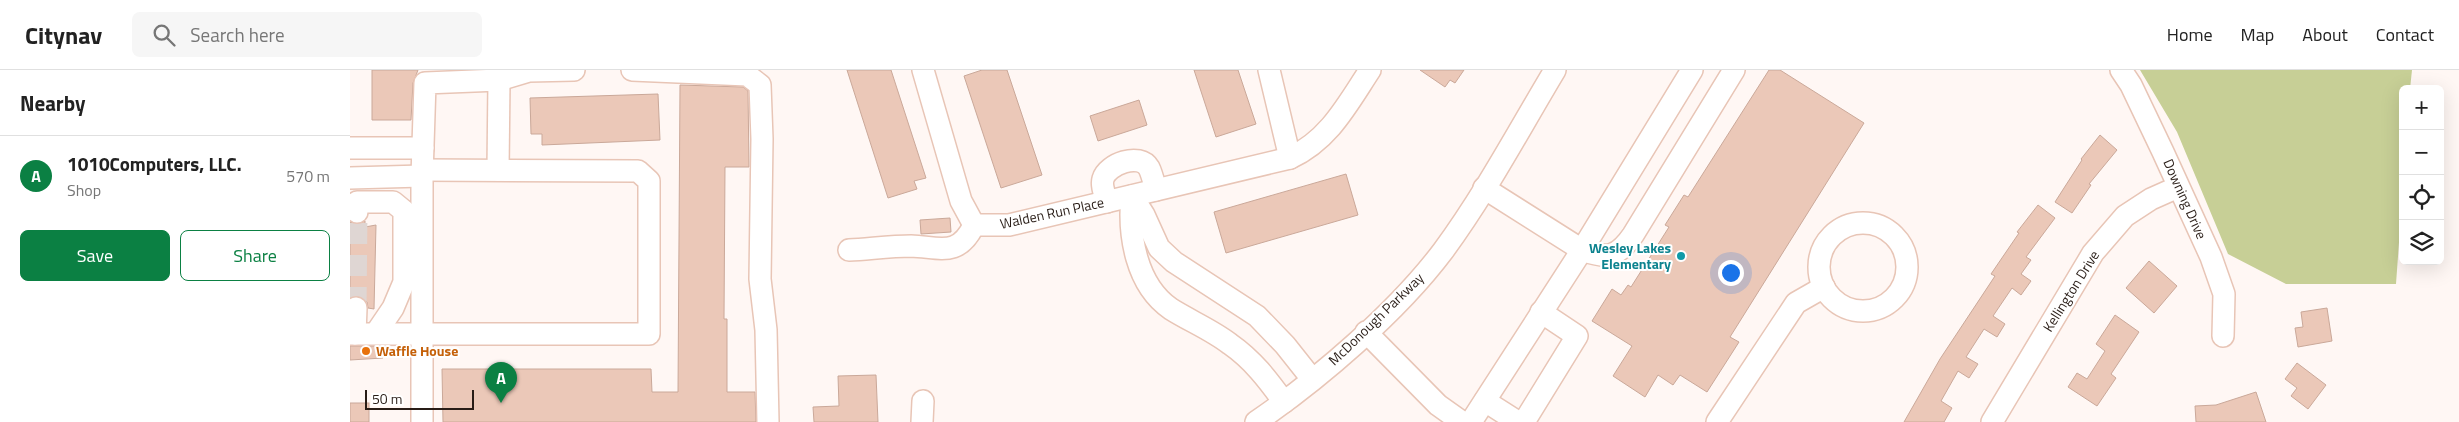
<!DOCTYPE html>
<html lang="en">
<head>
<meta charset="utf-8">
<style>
  :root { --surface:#fff; --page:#f6f6f6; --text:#222; --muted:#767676; --line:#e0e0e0; --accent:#0b8043 }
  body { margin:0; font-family:"Titillium Web",sans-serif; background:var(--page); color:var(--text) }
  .controls { position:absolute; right:15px; top:15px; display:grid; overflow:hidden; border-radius:8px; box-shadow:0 5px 20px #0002 }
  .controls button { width:45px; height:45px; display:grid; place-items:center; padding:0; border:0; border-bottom:1px solid var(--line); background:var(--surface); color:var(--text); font:25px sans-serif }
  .scale { position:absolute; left:15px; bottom:12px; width:109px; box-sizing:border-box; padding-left:5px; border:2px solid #281c16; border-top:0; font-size:14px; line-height:18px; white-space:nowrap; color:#281c16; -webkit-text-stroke:4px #fff; paint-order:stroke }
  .you { position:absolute; left:1380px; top:202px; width:18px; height:18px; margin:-12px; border:4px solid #fff; border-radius:50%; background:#1a73e8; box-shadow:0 0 0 8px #1a73e833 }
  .badge { display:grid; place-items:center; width:32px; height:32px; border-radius:50%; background:var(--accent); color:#fff; font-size:16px; font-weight:700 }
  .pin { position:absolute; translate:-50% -41px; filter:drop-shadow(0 1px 2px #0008) }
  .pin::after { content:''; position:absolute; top:26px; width:18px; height:15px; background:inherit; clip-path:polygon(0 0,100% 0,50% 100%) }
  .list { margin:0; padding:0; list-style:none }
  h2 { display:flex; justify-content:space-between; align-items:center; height:65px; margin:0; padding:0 20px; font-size:21px }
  h2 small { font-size:16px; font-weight:400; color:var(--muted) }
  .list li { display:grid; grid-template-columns:32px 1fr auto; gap:15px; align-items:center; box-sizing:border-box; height:80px; padding:0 20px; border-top:1px solid var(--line) }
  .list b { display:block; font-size:19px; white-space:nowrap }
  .list p { margin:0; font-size:16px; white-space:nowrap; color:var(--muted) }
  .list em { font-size:16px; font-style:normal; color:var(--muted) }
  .actions { display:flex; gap:10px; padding:15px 20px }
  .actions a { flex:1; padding:11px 0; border:1px solid var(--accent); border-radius:8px; text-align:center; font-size:18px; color:var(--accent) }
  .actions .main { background:var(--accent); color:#fff }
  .icon { flex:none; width:28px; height:28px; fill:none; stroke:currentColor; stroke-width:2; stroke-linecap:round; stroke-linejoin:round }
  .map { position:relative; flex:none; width:2109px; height:352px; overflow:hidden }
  header { display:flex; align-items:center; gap:30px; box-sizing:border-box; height:70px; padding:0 25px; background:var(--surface); border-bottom:1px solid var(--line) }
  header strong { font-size:24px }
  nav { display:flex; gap:28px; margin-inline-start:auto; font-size:18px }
  .search { width:350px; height:45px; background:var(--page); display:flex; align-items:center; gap:12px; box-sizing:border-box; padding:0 18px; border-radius:8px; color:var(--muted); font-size:19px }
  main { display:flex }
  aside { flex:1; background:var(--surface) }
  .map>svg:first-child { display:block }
  .green { fill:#c7cf96 }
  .building { fill:#ebc8b8; stroke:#caa899 }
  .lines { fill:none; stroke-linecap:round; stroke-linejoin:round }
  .minor-tunnel { stroke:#dfd6d3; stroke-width:21; stroke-dasharray:21 11; stroke-linecap:butt }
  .minor-casing { stroke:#e8c5b6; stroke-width:24 }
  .minor { stroke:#fff; stroke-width:21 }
  .culture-dot { fill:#0f9aa8; stroke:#fff; stroke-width:2 }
  .food-dot { fill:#e8710a; stroke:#fff; stroke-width:2 }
  .labels { text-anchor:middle; stroke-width:4; stroke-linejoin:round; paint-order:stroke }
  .street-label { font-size:14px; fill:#281c16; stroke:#fff }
  .culture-label { font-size:14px; font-weight:bold; fill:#0d838f; stroke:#fff; text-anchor:end }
  .food-label { font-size:14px; font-weight:bold; fill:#c56008; stroke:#fff; text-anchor:start }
</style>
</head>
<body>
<header>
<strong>Citynav</strong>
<div class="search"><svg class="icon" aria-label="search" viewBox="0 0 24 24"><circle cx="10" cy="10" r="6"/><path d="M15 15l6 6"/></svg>Search here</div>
<nav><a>Home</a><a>Map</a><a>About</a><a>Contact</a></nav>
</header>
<main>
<aside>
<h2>Nearby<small></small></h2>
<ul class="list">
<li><span class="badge">A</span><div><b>1010Computers, LLC.</b><p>Shop</p></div><em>570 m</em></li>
</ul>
<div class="actions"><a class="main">Save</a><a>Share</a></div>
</aside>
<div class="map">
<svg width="2109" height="352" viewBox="0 0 2109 352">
  <rect width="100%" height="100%" fill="#fff7f4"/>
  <path class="green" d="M 1790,0 L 2062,0 L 2060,19 L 2053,19 L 2053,117 L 2046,214 L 1936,214 L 1878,184 L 1827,62 Z"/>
  <g class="building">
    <path d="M 22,0 L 68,0 L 63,13 L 61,50 L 22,50 Z"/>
    <path d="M 497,0 L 541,0 L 576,108 L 564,111 L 567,119 L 538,128 Z"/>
    <path d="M 632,0 L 657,0 L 692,105 L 651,118 L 614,6 Z"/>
    <path d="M 844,0 L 888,0 L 906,54 L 866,67 Z"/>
    <path d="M 1070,0 L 1114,0 L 1105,13 L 1100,10 L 1095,17 Z"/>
    <path d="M 1419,0 L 1430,0 L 1514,53 L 1380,267 L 1389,272 L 1357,322 L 1330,305 L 1323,315 L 1308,305 L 1295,327 L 1263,306 L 1282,276 L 1242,251 L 1262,219 L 1271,225 L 1278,215 L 1281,217 L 1319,157 L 1315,155 L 1334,125 L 1338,127 Z"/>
    <path d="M 330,15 L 393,17 L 398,21 L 399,97 L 375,97 L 374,249 L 377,249 L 377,322 L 405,322 L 406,352 L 93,352 L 92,299 L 301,299 L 302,322 L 328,322 Z"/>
    <path d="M 308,24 L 310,70 L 192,75 L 192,64 L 181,64 L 180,28 Z"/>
    <path d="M 789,30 L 797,55 L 748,71 L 740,46 Z"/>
    <path d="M 1750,65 L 1767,80 L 1739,114 L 1741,115 L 1722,143 L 1705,132 L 1732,90 L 1731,89 Z"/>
    <path d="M 996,104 L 1008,145 L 876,183 L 864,142 Z"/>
    <path d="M 1688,135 L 1705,148 L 1676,187 L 1681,190 L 1671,204 L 1681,211 L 1671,225 L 1662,218 L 1643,246 L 1655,254 L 1647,267 L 1634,259 L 1616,287 L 1628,294 L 1619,308 L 1608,301 L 1591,331 L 1602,338 L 1594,352 L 1554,352 L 1590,289 L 1645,206 L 1641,204 L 1669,163 L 1667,162 Z"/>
    <path d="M 600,148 L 601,162 L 571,164 L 570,150 Z"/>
    <path d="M 15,151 L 15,157 L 26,155 L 24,239 L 18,238 L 17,232 L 12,227 L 0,227 L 0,152 L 7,154 Z"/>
    <path d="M 1799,191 L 1827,216 L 1804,243 L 1776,218 Z"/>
    <path d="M 1977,238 L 1982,271 L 1948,277 L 1945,258 L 1953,257 L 1951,242 Z"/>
    <path d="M 1765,245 L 1789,262 L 1761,304 L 1766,308 L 1747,336 L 1718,317 L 1727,303 L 1737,309 L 1755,281 L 1746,274 Z"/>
    <path d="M 0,276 L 32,276 L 33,288 L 0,290 Z"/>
    <path d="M 1947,293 L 1976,315 L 1958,339 L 1941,326 L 1947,318 L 1935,309 Z"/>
    <path d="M 526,305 L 528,352 L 464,352 L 463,337 L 489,336 L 488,306 Z"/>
    <path d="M 1906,322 L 1916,352 L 1846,352 L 1845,336 L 1866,335 Z"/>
    <rect x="0" y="333" width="19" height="19"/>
  </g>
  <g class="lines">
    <path class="minor-tunnel" d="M 6,238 L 7,142"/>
    <g class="minor-casing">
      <g id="minor">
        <path d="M 282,0 L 397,5 L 410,15 L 412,69 L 410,209 L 416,260 L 418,352"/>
        <path d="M 573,0 L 611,131 L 624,155"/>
        <path d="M 919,0 L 940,88"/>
        <path d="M 1771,0 L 1781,15 L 1813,82 L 1861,187 L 1874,224 L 1873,266"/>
        <path d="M 0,78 L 73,78"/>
        <path d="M 148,100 L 149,10"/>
        <path d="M 0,108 L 72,106"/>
        <path d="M 1134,118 L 1232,180 C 1257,189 1267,188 1283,165 L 1384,0"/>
        <path d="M 782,126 C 778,165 786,215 821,239 C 840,251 862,260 880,274 C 903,290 918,310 934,332"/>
        <path d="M 782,126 L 794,145 L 809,178 L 824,192 L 907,246 L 935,275 L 962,309"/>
        <path d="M 757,132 C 755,125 751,116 753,109 C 757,94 790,82 799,98 C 802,104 804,113 806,120"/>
        <path d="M 7,142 L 7,132 L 43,132 L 54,141 L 54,212 L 43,238 L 26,263"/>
        <circle cx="1513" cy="197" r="44"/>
        <path d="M 624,155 L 659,155 L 940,88 C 979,70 997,35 1020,0"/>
        <path d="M 499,180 C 519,179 541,176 561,176 C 590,177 608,188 624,155"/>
        <path d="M 1016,262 L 1088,335 L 1112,352"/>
        <path d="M 0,264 L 299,264 L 299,111 L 288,101 L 72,100"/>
        <path d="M 5,264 L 6,238"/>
        <path d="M 1135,331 L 1168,352"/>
        <path d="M 72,352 L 72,106 L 75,13 L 149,10 L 179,1 L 224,0"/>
        <path d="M 572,352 L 573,331"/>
        <path d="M 906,352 C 969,309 1047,242 1093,181 C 1135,124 1169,60 1205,0"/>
        <path d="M 1121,352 L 1232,180 L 1342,0"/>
        <path d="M 1174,352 L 1227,266 L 1191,242"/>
        <path d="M 1367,352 L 1446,233 L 1474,217"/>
        <path d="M 1642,352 L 1743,183 L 1775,146 L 1801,129 L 1828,117"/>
      </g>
    </g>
    <use href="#minor" class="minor"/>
  </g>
  <circle class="culture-dot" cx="1331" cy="186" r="5"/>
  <circle class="food-dot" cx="16" cy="281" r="5"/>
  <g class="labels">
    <g class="street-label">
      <text transform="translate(1835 129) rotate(66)" y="5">Downing Drive</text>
      <text transform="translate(702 143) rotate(-12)" y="5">Walden Run Place</text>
      <text transform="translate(1721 221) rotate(-58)" y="5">Kellington Drive</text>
      <text transform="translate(1026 249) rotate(-44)" y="5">McDonough Parkway</text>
    </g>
    <g class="culture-label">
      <text x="1321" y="183">Wesley Lakes<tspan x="1321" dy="16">Elementary</tspan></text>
    </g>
    <g class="food-label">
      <text x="26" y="286">Waffle House</text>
    </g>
  </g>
</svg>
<div class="controls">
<button>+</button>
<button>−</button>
<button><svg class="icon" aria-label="locate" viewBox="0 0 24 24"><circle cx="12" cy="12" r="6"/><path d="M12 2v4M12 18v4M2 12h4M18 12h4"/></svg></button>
<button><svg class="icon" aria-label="layers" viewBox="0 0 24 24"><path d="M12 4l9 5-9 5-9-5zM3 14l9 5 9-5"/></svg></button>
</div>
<div class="scale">50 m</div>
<div class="you"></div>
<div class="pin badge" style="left:151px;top:333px">A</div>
</div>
</main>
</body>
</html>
